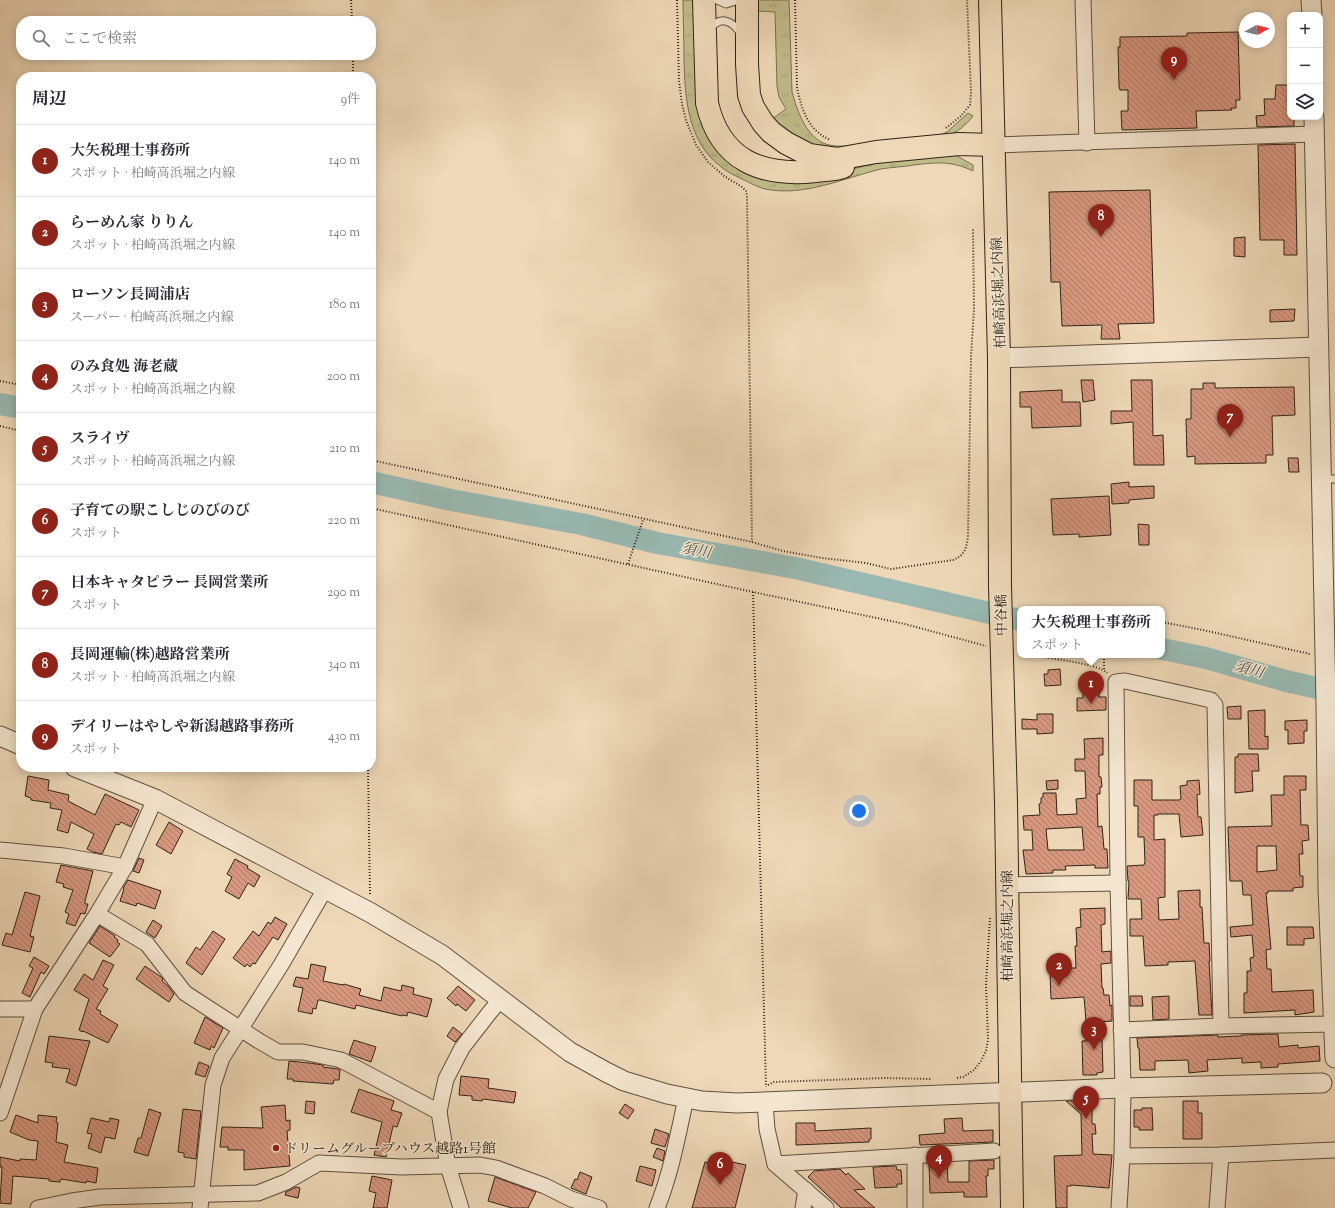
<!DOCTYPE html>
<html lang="ja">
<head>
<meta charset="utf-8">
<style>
  :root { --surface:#fff; --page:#f7f7f7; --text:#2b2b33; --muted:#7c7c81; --line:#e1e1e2; --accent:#8f2418 }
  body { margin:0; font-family:"Sorts Mill Goudy","Noto Serif JP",serif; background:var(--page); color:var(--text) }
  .controls { position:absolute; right:12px; top:12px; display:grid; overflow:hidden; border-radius:8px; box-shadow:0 2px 10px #0003 }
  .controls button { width:36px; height:36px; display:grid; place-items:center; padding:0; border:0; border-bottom:1px solid var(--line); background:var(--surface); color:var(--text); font:20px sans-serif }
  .compass { position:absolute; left:1239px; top:12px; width:36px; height:36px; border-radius:50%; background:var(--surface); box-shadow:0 2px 10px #0003; rotate:82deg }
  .you { position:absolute; left:859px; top:811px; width:14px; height:14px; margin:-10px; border:3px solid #fff; border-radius:50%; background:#1a73e8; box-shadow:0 0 0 6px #1a73e833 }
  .badge { display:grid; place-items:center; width:26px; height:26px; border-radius:50%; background:var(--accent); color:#fff; font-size:13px; font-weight:700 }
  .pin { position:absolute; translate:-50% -33px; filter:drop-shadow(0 1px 2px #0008) }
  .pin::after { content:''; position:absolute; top:21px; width:14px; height:12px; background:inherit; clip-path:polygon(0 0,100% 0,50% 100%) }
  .popup { position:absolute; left:1017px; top:606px; width:148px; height:52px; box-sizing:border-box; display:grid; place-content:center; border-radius:8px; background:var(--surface); filter:drop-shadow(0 1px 3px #0005); font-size:13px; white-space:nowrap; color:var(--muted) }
  .popup b { font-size:15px; color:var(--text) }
  .popup::after { content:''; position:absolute; left:50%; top:100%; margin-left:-8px; border:8px solid transparent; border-top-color:var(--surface) }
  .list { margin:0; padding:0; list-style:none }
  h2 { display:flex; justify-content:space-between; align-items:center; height:52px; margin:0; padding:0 16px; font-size:17px }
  h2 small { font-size:13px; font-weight:400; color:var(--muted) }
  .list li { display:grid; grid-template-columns:26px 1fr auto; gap:12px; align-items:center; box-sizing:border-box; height:72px; padding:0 16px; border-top:1px solid var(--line) }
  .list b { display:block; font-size:15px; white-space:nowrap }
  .list p { margin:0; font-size:13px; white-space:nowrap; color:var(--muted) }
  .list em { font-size:13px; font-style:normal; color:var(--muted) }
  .icon { flex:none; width:22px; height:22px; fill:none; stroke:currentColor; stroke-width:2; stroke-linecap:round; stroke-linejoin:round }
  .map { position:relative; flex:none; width:1335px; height:1208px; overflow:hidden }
  .search { position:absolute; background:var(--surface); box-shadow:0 2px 10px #0003; left:16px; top:16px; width:360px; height:44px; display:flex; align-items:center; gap:10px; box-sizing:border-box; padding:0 14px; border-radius:16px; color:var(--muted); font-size:15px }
  .panel { position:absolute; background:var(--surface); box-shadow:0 2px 10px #0003; left:16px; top:72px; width:360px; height:700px; border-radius:16px }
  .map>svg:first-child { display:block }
  .grass { fill:url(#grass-tufts); stroke:#787050 }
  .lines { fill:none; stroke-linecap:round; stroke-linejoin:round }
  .river { stroke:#99b9b2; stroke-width:22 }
  .building { fill:url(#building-back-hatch); stroke:#302317; fill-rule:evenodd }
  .service-casing { stroke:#60503f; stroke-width:9 }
  .minor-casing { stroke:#60503f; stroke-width:17 }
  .tertiary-casing { stroke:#60503f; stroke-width:21 }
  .primary-casing { stroke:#302317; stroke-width:24 }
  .motorway-casing { stroke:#302317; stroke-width:24 }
  .path { stroke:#302317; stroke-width:2; stroke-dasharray:1 2; stroke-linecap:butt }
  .service { stroke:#f4e6d0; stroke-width:7 }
  .minor { stroke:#f4e6d0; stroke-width:15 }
  .tertiary { stroke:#f4e6d0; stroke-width:19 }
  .primary { stroke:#eed8b7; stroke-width:22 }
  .motorway { stroke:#eed8b7; stroke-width:22 }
  .poi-dot { fill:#8f2418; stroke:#f4e6d0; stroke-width:1.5 }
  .labels { text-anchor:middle; stroke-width:3; stroke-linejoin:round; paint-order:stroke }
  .street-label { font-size:14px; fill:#302317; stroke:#f4e6d0 }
  .poi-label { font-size:14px; fill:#302317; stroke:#f4e6d0; text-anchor:start }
  .water-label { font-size:15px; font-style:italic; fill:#505046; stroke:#f4e6d0 }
</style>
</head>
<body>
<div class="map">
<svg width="1335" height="1208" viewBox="0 0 1335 1208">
  <defs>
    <pattern id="grass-tufts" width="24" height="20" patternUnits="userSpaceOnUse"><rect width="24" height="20" fill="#c0bc89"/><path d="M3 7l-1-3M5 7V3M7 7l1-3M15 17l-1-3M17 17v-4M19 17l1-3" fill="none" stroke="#a5a176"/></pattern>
    <pattern id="building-back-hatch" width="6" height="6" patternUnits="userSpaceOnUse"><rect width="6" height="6" fill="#d89880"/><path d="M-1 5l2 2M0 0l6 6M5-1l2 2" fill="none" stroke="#b07c68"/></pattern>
  </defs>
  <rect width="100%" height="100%" fill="#eed8b7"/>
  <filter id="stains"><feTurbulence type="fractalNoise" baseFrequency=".005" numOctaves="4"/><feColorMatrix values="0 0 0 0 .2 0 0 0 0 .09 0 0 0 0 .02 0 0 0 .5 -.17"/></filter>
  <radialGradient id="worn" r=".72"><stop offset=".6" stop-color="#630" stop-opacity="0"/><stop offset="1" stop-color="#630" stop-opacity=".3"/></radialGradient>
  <g class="grass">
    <path d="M 683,0 L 699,0 L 724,150 L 823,176 L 890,160 L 946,155 L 957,156 L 973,165 L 973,171 C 952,161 937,162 914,165 C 903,167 892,167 881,169 C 844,178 804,197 765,189 C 757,187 748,182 740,178 C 689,155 685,107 684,58 C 684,38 683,19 683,0 Z"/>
    <path d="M 756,0 L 789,0 L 792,92 C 797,110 805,134 823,143 C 832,147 842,146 851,146 L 940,135 L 947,132 L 968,113 L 973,116 C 966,125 958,132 947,136 L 830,150 L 807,145 L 771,120 L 786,109 L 779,97 L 777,86 L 775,12 L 756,11 Z"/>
  </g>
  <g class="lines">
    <g class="river">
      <path d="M 0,404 L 21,408"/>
      <path d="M 371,482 L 451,500 L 581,524 L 657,543 L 795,568 L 1020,620"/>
      <path d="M 1162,649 L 1206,658 L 1286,681 L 1335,692"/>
    </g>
  </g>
  <g class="building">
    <path d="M 1238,32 L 1240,100 L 1236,100 L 1236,108 L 1231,108 L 1232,110 L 1196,111 L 1197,128 L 1122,130 L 1121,111 L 1128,111 L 1128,90 L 1120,90 L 1119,86 L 1118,47 L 1120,47 L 1120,37 L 1187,36 L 1187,33 Z"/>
    <path d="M 1276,85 L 1288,85 L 1287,102 L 1290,102 L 1290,117 L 1294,117 L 1294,126 L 1257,127 L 1256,116 L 1265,115 L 1264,99 L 1275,99 Z"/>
    <path d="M 1295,144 L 1297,255 L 1284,255 L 1284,240 L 1260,240 L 1258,145 Z"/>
    <path d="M 1150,190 L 1154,323 L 1118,324 L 1120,339 L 1101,339 L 1102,325 L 1062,326 L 1060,282 L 1051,282 L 1049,192 Z"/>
    <path d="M 1245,237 L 1245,257 L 1234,256 L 1234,238 Z"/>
    <path d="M 1295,309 L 1294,321 L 1270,322 L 1270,310 Z"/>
    <path d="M 1081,380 L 1093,380 L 1095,400 L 1083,402 Z"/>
    <path d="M 1131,380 L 1152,380 L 1153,436 L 1163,435 L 1164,465 L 1134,465 L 1133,422 L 1111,424 L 1111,411 L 1132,411 Z"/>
    <path d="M 1203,383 L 1215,383 L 1215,388 L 1294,387 L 1295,415 L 1272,416 L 1273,455 L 1266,455 L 1266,463 L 1195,464 L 1195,456 L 1187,457 L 1186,419 L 1191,419 L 1191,389 L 1203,389 Z"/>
    <path d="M 1062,390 L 1062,402 L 1080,402 L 1081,426 L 1032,428 L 1031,407 L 1020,407 L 1020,392 Z"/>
    <path d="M 1288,458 L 1298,458 L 1299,472 L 1289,472 Z"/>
    <path d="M 1129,482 L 1129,487 L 1154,486 L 1154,498 L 1129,500 L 1129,503 L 1112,504 L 1111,484 Z"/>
    <path d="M 1109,496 L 1111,535 L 1079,537 L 1079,534 L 1053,535 L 1051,499 Z"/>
    <path d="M 1138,524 L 1149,525 L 1149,545 L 1139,545 Z"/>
    <path d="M 1060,669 L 1061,685 L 1045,686 L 1044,674 L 1048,674 L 1048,670 Z"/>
    <path d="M 1082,677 L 1099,677 L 1099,697 L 1106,697 L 1106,710 L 1077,711 L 1077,698 L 1083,698 Z"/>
    <path d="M 1241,706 L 1241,719 L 1228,719 L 1227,707 Z"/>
    <path d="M 1265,710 L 1265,737 L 1268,736 L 1268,749 L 1249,749 L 1248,711 Z"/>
    <path d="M 1037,714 L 1053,714 L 1053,733 L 1037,734 L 1037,729 L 1022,729 L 1022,719 L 1037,720 Z"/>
    <path d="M 1307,720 L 1307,731 L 1304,731 L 1304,743 L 1288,744 L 1288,730 L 1285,730 L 1285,721 Z"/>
    <path d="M 1103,738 L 1103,755 L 1099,755 L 1099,777 L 1101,777 L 1102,787 L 1100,787 L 1100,794 L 1097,794 L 1098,827 L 1102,826 L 1104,849 L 1107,849 L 1108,868 L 1095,868 L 1095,865 L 1065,866 L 1066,870 L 1053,870 L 1053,873 L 1026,874 L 1023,850 L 1033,850 L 1032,830 L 1024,830 L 1023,816 L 1040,815 L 1039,804 L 1041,803 L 1041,798 L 1043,797 L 1043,793 L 1056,793 L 1057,815 L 1077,814 L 1076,799 L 1086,798 L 1085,771 L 1075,771 L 1075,759 L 1085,759 L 1084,739 ZM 1082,827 L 1084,850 L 1048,850 L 1046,829 Z"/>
    <path d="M 1238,754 L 1258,754 L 1259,771 L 1252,771 L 1253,791 L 1235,793 L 1235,757 L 1238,757 Z"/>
    <path d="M 28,776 L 49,780 L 48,790 L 69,795 L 68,801 L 95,815 L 105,794 L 139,810 L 131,827 L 121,822 L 119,825 L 116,824 L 102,854 L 93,852 L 87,849 L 94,834 L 71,822 L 68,833 L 57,830 L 62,810 L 50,808 L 51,803 L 31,800 L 31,798 L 25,796 Z"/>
    <path d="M 1284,776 L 1306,776 L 1306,790 L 1300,790 L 1301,825 L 1308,825 L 1309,840 L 1302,841 L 1303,854 L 1299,854 L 1300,876 L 1303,876 L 1303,887 L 1293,888 L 1293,891 L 1268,891 L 1268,893 L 1266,893 L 1271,949 L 1266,950 L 1267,969 L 1271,969 L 1272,992 L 1313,990 L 1314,1012 L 1295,1015 L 1295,1010 L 1244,1013 L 1244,993 L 1247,993 L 1247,971 L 1251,971 L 1250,958 L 1254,957 L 1252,935 L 1231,937 L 1230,927 L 1253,925 L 1251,895 L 1243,895 L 1242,881 L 1230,881 L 1228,827 L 1272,826 L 1271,795 L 1284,795 ZM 1257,846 L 1276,846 L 1277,870 L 1257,872 Z"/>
    <path d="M 1058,780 L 1058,789 L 1047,790 L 1046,781 Z"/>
    <path d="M 1134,780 L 1152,780 L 1152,800 L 1179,800 L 1181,799 L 1180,786 L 1187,785 L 1187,781 L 1199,780 L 1200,794 L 1197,795 L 1198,817 L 1201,817 L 1203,835 L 1181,837 L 1179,814 L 1158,814 L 1158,815 L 1154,815 L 1154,840 L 1165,839 L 1165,897 L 1158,898 L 1159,920 L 1179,919 L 1178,891 L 1200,890 L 1200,907 L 1202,907 L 1204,943 L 1209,943 L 1210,961 L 1209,961 L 1212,1015 L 1199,1015 L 1195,961 L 1168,962 L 1168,965 L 1145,966 L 1143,936 L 1130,936 L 1130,919 L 1142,919 L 1141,899 L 1128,899 L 1129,881 L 1128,881 L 1127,866 L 1144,865 L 1145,862 L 1144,837 L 1138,837 L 1138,806 L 1134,806 Z"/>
    <path d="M 169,822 L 183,831 L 171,854 L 156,845 Z"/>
    <path d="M 139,858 L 144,860 L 139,873 L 133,871 Z"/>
    <path d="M 235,859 L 248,866 L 247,868 L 260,876 L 254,887 L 248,883 L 239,899 L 225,891 L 232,877 L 227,874 Z"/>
    <path d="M 61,865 L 93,871 L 85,901 L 85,904 L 88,904 L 85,914 L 81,913 L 75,926 L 66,923 L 69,914 L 65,912 L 73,890 L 63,887 L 64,884 L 56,882 Z"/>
    <path d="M 128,880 L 161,891 L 155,909 L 137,903 L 136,906 L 120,901 L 124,889 L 123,888 Z"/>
    <path d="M 25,892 L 40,896 L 30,936 L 34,937 L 30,952 L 2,945 L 6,933 L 12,935 Z"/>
    <path d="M 1105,908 L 1105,924 L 1101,925 L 1102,952 L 1111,951 L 1111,963 L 1101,964 L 1102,988 L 1103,988 L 1104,995 L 1109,995 L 1110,1006 L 1112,1005 L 1112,1021 L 1099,1022 L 1099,1021 L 1086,1021 L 1084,997 L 1051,999 L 1050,974 L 1057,974 L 1057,968 L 1076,968 L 1075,946 L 1077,946 L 1076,928 L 1081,927 L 1080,909 Z"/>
    <path d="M 275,917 L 287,924 L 278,940 L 273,937 L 255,964 L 253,963 L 250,967 L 247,964 L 245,967 L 233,958 L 253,931 L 259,936 L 268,922 L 271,924 Z"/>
    <path d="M 153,920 L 162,926 L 155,938 L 146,932 Z"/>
    <path d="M 100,926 L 115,936 L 114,937 L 118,940 L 117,942 L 120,944 L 110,957 L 89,943 Z"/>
    <path d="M 1287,927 L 1313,927 L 1314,938 L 1304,939 L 1304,945 L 1287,945 Z"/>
    <path d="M 213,931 L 225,939 L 202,975 L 186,963 L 196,947 L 200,950 Z"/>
    <path d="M 34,957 L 49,966 L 44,974 L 41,972 L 30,997 L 22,993 L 33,968 L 29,966 Z"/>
    <path d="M 103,960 L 114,965 L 103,986 L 108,989 L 96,1009 L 101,1011 L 100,1014 L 118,1025 L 108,1043 L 83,1031 L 82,1032 L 79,1030 L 89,999 L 74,990 L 84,974 L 93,980 Z"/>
    <path d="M 311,964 L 326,967 L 323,981 L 343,985 L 344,984 L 361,989 L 359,995 L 381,1001 L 384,987 L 401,991 L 402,985 L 414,988 L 413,994 L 432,999 L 427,1017 L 408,1012 L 407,1016 L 403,1015 L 402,1016 L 356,1005 L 355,1009 L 320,1000 L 318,1000 L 316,1009 L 313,1008 L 312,1014 L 298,1011 L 303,988 L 293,986 L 296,977 L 308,979 Z"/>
    <path d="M 145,966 L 161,977 L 163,979 L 162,981 L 168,986 L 174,994 L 169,1002 L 136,979 Z"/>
    <path d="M 458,986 L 475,1000 L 466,1011 L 457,1004 L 456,1006 L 447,998 Z"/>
    <path d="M 1130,996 L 1142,996 L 1143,1006 L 1130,1006 Z"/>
    <path d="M 1169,996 L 1169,1019 L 1153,1020 L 1152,997 Z"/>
    <path d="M 205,1017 L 223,1028 L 214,1048 L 211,1046 L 210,1050 L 194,1043 Z"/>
    <path d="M 453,1027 L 462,1034 L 455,1042 L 447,1036 Z"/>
    <path d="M 1278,1034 L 1279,1047 L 1298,1045 L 1298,1048 L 1319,1046 L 1320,1061 L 1278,1064 L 1278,1067 L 1261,1068 L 1261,1062 L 1242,1063 L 1242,1058 L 1207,1060 L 1208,1071 L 1189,1073 L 1188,1060 L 1155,1061 L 1155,1070 L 1140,1070 L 1139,1048 L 1138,1048 L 1137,1038 L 1218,1035 L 1218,1037 L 1241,1036 L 1241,1035 Z"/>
    <path d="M 49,1036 L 90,1041 L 76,1086 L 66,1082 L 70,1069 L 52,1067 L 53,1063 L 45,1062 Z"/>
    <path d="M 354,1040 L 376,1047 L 371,1062 L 349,1054 Z"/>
    <path d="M 1102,1040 L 1103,1072 L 1097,1073 L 1097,1075 L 1083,1075 L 1082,1041 Z"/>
    <path d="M 289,1061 L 309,1063 L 323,1065 L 323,1067 L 338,1069 L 340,1070 L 339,1080 L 334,1080 L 333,1084 L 293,1081 L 293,1079 L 287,1079 Z"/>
    <path d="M 199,1062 L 209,1066 L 205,1077 L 195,1074 Z"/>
    <path d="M 461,1076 L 489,1079 L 488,1088 L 516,1092 L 514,1103 L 483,1099 L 482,1101 L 472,1100 L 472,1096 L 459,1095 Z"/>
    <path d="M 359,1089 L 394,1101 L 391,1110 L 402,1113 L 397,1127 L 393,1126 L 386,1157 L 374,1155 L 382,1122 L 351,1112 Z"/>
    <path d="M 1092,1100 L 1092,1124 L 1095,1124 L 1096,1134 L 1092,1134 L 1093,1154 L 1112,1155 L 1109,1188 L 1071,1185 L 1071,1186 L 1067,1186 L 1067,1208 L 1056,1208 L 1054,1156 L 1082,1155 L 1081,1114 L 1066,1101 Z"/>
    <path d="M 306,1101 L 315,1102 L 314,1114 L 305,1113 Z"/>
    <path d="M 1183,1101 L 1198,1101 L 1198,1113 L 1202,1113 L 1202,1139 L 1183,1139 Z"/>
    <path d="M 625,1104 L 634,1110 L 628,1119 L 619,1113 Z"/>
    <path d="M 285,1105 L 286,1121 L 290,1120 L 290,1130 L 287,1131 L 290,1166 L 244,1170 L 244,1150 L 228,1150 L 228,1147 L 220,1147 L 222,1127 L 263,1128 L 261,1107 Z"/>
    <path d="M 1142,1108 L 1152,1108 L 1153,1130 L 1139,1130 L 1139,1127 L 1134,1127 L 1134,1110 L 1142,1110 Z"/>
    <path d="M 149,1109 L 161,1113 L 148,1156 L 134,1152 L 138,1138 L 141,1138 Z"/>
    <path d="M 183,1109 L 201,1111 L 196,1159 L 184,1157 L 184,1153 L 178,1152 Z"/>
    <path d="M 16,1115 L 38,1123 L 38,1115 L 57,1117 L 56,1122 L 58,1123 L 56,1142 L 68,1145 L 64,1162 L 98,1168 L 96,1183 L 86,1181 L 86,1183 L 61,1179 L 60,1182 L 49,1181 L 49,1179 L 13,1176 L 11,1204 L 0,1203 L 2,1167 L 0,1167 L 0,1157 L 20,1161 L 20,1159 L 36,1160 L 38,1141 L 29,1140 L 10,1132 Z"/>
    <path d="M 91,1118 L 109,1122 L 110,1118 L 119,1120 L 115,1139 L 105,1137 L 101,1153 L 88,1148 L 92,1134 L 87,1133 Z"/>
    <path d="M 962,1118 L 963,1131 L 993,1130 L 993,1142 L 920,1145 L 919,1135 L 945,1133 L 944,1119 Z"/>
    <path d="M 796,1123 L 815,1123 L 815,1131 L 871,1128 L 871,1139 L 869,1140 L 869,1142 L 796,1145 Z"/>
    <path d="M 655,1129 L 669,1134 L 665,1147 L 651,1143 Z"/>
    <path d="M 657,1148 L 665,1151 L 663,1161 L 653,1157 Z"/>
    <path d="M 994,1160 L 994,1169 L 988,1169 L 988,1176 L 986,1176 L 987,1197 L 964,1197 L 964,1192 L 930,1193 L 929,1164 L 947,1163 L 948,1182 L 969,1182 L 969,1161 Z"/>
    <path d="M 705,1162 L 730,1168 L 732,1162 L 746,1165 L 735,1208 L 692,1208 Z"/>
    <path d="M 640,1166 L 656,1170 L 652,1186 L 636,1181 Z"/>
    <path d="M 896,1166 L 897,1170 L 901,1170 L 902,1184 L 897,1184 L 897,1187 L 875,1188 L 873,1167 Z"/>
    <path d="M 840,1169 L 846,1175 L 848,1173 L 865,1189 L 854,1190 L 875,1208 L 841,1208 L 808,1177 L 814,1171 Z"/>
    <path d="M 580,1172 L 592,1177 L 586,1194 L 571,1188 L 575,1179 L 577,1180 Z"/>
    <path d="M 372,1176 L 392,1180 L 387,1208 L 373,1208 L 376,1193 L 369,1191 Z"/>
    <path d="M 495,1177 L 536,1192 L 528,1208 L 512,1208 L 488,1201 Z"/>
    <path d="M 296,1187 L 300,1188 L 298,1198 L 285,1195 L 286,1192 Z"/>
  </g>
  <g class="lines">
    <g class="service-casing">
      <g id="service">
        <path d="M 717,0 L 726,4 L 739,0"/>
        <path d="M 709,30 C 720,15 732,20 741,34"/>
        <path d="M 1321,479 L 1335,479"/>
      </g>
    </g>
    <g class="minor-casing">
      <g id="minor">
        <path d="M 1083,0 L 1087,143"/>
        <path d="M 994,145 L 1314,134"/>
        <path d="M 0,850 L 64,856 L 125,867"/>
        <path d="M 1007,885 L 1118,883"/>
        <path d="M 97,914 L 147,944 L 185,993 L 259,1041 L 278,1052 L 303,1052 L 341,1060 L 439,1112"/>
        <path d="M 0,1009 L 35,1009"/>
        <path d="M 1121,1030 L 1221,1026 L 1333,1024"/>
        <path d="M 765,1102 L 767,1129 L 775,1164 L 826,1208"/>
        <path d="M 0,1113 L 35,1009 L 97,914 L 125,867 L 155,799"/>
        <path d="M 915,1155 L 915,1208"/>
        <path d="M 1122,1156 L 1221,1155 L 1335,1150"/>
        <path d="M 775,1164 L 994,1151"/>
        <path d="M 38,1208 L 72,1201 L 100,1197 L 258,1193 L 286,1182 L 319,1163 L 402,1167 L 480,1165 L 496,1168 L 545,1186 L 571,1199 L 599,1208"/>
        <path d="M 200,1208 L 213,1085 L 222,1058 L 281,965 L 325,889"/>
        <path d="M 461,1208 L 448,1166 L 439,1112 L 442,1097 L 446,1079 L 462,1048 L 490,1012 L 501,999"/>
        <path d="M 657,1208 C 671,1173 678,1135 686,1098"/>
        <path d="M 803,1208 L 806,1190"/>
        <path d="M 1119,1208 L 1122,1156 L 1123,1088 L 1118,883 L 1116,682 L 1125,681 L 1211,700 L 1215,705 L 1221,1026"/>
        <path d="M 1217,1208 L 1221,1155"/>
      </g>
    </g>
    <g class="tertiary-casing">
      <g id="tertiary">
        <path d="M 1311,0 L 1312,15"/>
        <path d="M 1314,117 L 1326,703 L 1328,888 L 1335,1058"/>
        <path d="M 999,358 L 1318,347"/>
        <path d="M 0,736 L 21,745"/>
        <path d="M 75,767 L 155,799 L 371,913 L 442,955 L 570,1052 L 606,1072 L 624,1081 L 667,1094 L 702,1101 L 737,1103 L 1123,1088 L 1322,1083"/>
      </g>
    </g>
    <g class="primary-casing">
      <path id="primary" d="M 990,0 L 999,358 L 1000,586 L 1006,802 L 1012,1208"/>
    </g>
    <g class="motorway-casing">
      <g id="motorway">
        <path d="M 704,0 L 707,103 C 720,161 762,177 816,171 C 825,170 835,170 843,167"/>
        <path d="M 747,0 L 747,64 L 749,95 L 753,107 L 763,123 L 771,132 L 786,143 L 809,155 L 837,159 L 876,152 L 959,144 L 994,145"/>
      </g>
    </g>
    <g class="path">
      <path d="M 351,0 L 352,21"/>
      <path d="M 677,0 L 679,81 L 682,104 L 686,120 L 696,145 L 708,162 L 724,176 L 742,187 L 746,191 L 747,196 L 752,542"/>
      <path d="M 795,0 L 797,87 C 801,109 809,132 831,140"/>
      <path d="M 353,55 L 353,77"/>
      <path d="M 946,128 L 961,116 L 970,105 L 971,92 L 967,0"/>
      <path d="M 0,381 L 21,385"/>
      <path d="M 0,426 L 21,431"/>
      <path d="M 371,460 L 752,542 L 783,551 L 822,558 L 866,563 L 891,569 L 953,560 C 965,555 966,549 968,537 L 971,357 L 974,309 L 973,229"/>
      <path d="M 371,508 L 753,592 L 905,624 L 986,646"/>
      <path d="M 628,564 L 643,520"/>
      <path d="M 753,592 L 766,1087"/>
      <path d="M 1162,622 L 1203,630 L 1310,654"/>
      <path d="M 1025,655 C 1041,657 1098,663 1107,673"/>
      <path d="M 1104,669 L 1104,655"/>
      <path d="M 368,767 L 370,896"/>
      <path d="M 957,1078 L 963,1077 L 974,1070 L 981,1061 L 986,1051 L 988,1040 L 986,984 L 990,918"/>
      <path d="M 768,1085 L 774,1082 L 885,1078 L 932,1079"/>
    </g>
    <use href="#service" class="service"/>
    <use href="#minor" class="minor"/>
    <use href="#tertiary" class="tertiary"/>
    <use href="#primary" class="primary"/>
    <use href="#motorway" class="motorway"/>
  </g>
  <circle class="poi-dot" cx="276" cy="1148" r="4"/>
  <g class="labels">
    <g class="street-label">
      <text transform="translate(998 293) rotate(-92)" y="5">柏崎高浜堀之内線</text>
      <text transform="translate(1001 615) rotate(-91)" y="5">中谷橋</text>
      <text transform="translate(1007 926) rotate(-90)" y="5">柏崎高浜堀之内線</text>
    </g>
    <g class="poi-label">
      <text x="284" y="1153">ドリームグループハウス越路1号館</text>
    </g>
    <g class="water-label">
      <text transform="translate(696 550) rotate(10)" y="5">須川</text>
      <text transform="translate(1249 669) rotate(15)" y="5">須川</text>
    </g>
  </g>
  <rect width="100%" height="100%" filter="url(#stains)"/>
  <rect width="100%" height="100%" fill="url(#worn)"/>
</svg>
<div class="controls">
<button>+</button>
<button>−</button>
<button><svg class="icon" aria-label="layers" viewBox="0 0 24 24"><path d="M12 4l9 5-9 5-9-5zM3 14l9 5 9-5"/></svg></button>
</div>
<svg class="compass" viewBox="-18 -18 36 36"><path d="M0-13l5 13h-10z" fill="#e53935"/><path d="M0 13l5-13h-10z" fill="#7c7c81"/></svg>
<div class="you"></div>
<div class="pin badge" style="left:1091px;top:704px">1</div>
<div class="popup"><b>大矢税理士事務所</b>スポット</div>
<div class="pin badge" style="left:1059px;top:986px">2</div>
<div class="pin badge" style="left:1094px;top:1050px">3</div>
<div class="pin badge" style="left:939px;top:1178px">4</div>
<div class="pin badge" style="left:1086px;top:1119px">5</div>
<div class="pin badge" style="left:720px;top:1185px">6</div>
<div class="pin badge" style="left:1230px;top:437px">7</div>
<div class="pin badge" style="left:1101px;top:237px">8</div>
<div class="pin badge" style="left:1174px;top:80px">9</div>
<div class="search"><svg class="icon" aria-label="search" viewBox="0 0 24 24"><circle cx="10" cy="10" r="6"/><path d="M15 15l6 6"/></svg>ここで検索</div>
<section class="panel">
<h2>周辺<small>9件</small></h2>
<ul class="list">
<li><span class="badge">1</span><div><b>大矢税理士事務所</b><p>スポット · 柏崎高浜堀之内線</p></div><em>140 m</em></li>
<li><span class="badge">2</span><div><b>らーめん家 りりん</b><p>スポット · 柏崎高浜堀之内線</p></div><em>140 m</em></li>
<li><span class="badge">3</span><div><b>ローソン長岡浦店</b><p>スーパー · 柏崎高浜堀之内線</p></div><em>180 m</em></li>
<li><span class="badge">4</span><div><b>のみ食処 海老蔵</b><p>スポット · 柏崎高浜堀之内線</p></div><em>200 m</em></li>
<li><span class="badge">5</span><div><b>スライヴ</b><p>スポット · 柏崎高浜堀之内線</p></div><em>210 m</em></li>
<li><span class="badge">6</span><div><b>子育ての駅こしじのびのび</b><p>スポット</p></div><em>220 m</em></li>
<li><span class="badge">7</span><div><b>日本キャタピラー 長岡営業所</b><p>スポット</p></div><em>290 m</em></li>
<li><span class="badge">8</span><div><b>長岡運輸(株)越路営業所</b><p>スポット · 柏崎高浜堀之内線</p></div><em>340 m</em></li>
<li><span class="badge">9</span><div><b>デイリーはやしや新潟越路事務所</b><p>スポット</p></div><em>430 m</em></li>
</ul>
</section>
</div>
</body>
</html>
